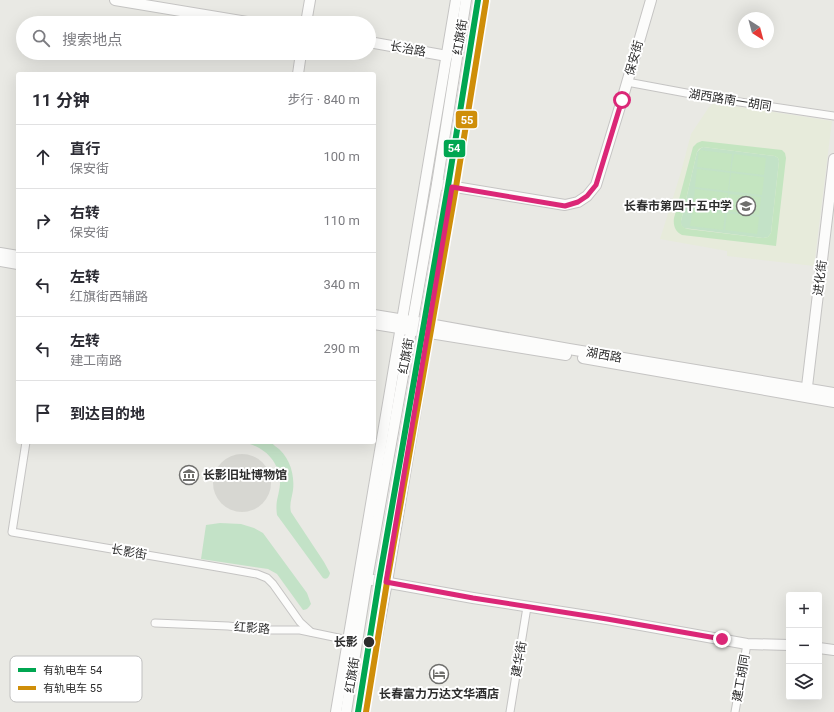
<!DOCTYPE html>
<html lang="zh">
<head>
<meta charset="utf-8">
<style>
  :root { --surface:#fff; --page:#f7f7f7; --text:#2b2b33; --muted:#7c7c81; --line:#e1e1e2 }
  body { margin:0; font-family:Roboto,"Noto Sans SC",sans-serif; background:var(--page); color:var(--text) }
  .controls { position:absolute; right:12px; bottom:12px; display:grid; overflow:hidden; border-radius:4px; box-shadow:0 4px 16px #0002 }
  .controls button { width:36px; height:36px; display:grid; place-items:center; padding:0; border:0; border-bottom:1px solid var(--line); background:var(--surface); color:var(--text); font:20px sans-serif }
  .compass { position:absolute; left:738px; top:12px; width:36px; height:36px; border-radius:50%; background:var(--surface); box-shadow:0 4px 16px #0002; rotate:144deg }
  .stop { position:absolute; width:12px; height:12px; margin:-9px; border:3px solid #db2777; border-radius:50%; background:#fff }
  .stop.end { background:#db2777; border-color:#fff; box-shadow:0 1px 4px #0008 }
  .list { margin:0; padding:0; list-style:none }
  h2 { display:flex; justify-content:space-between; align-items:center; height:52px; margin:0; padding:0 16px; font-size:17px }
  h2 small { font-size:13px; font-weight:400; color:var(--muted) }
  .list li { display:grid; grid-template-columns:26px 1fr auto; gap:12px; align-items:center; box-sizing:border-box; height:64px; padding:0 16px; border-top:1px solid var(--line) }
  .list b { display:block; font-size:15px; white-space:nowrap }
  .list p { margin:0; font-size:13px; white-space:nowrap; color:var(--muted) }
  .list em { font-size:13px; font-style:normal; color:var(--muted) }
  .icon { flex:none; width:22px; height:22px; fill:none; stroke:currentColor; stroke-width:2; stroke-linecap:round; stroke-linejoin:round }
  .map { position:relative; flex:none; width:834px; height:712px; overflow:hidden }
  .search { position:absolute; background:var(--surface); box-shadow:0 4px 16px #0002; left:16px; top:16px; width:360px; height:44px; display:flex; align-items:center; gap:10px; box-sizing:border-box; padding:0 14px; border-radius:22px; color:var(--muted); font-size:15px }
  .panel { position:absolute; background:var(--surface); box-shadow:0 4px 16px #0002; left:16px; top:72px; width:360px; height:372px; border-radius:4px }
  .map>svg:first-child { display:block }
  .education { fill:#e7ebdb }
  .green { fill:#c3e2c7 }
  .pitch { fill:#c4e5c0; fill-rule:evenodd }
  .plaza { fill:#d7d7d2 }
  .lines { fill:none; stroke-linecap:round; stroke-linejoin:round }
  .street-casing { stroke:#c5c4c3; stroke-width:9 }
  .secondary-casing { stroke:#c5c4c3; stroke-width:12 }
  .street { stroke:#fcfcfb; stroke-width:7 }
  .secondary { stroke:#fcfcfb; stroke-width:10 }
  .tram { stroke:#e0dfe0; stroke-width:1 }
  .tram-1-casing { stroke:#fff; stroke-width:9 }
  .tram-2-casing { stroke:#fff; stroke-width:9 }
  .tram-1 { stroke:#00a651; stroke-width:6 }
  .tram-2 { stroke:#cf8e09; stroke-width:6 }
  .route { stroke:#db2777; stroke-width:5 }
  .stop-dot { fill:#2d2d2d; stroke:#fff; stroke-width:1.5 }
  .labels { text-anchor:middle; stroke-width:4; stroke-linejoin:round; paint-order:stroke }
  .street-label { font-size:12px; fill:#2d2d2d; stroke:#fff }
  .poi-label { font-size:12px; font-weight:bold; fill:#2d2d2d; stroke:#fff; text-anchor:end }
  .stop-label { font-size:12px; font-weight:bold; fill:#2d2d2d; stroke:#fff; text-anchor:end }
  .key { fill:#fff; stroke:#c0c0c0; stroke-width:1 }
  .key-label { font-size:11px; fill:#2d2d2d }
  .line-badge { stroke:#fff; stroke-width:1.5 }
  .badge-label { font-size:11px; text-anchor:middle; font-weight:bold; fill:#fff }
</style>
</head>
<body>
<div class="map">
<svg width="834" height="712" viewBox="0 0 834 712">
  <rect width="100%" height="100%" fill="#e9e9e4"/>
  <path class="education" d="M 714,103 L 832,121 L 814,266 L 727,256 L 727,251 L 660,239 L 681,172 L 691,134 L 709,107 Z"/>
  <g class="green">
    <path d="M 703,147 L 775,156 L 778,158 L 779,161 L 771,233 L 768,237 L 763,238 L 684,228 C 681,226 681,225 681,221 L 697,152 L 701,148 Z"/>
    <path d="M 242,442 C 247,442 265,441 270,442 C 272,443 273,444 275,446 C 289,455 295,474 293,490 C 292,498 289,504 291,512 L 324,562 L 330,573 C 329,577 327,580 323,578 L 277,515 C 275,501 279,496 280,484 C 280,461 264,446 242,442 Z"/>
    <path d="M 220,523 L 241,524 L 254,528 L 263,533 L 307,593 L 311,604 C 309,607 307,610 303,610 L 277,574 L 268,569 L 201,559 L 206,525 Z"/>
  </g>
  <g class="pitch">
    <path d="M 702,141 L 782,150 L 785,153 L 786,158 L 776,246 L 682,235 C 675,232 673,225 674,218 L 693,147 L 697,143 ZM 703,147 L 775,156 L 778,158 L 779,161 L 771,233 L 768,237 L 763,238 L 688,229 C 683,228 681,226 681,221 L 697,152 L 699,149 Z"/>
    <path d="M 699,150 L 732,154 L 730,171 L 697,167 Z"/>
    <path d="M 734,154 L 766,158 L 764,175 L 731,171 Z"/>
    <path d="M 697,169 L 730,173 L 728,191 L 695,187 Z"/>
    <path d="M 731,173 L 764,177 L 762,195 L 729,191 Z"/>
    <path d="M 695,189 L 728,193 L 725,211 L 693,207 Z"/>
    <path d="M 729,194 L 761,197 L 759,215 L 727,211 Z"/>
    <path d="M 693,209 L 725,213 L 723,230 L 690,226 Z"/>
    <path d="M 727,213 L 759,217 L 757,234 L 725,230 Z"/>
  </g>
  <circle class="plaza" cx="242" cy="483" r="29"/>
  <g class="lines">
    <g class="street-casing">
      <g id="street">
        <path d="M 627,82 L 713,98 L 834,116"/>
        <path d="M 26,442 L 12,532 L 223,568 L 257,574 L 267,578 L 273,584 L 300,622 L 311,632"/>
        <path d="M 155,623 L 228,626 L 263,630 L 300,630 L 348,640"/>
        <path d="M 510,712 L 527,607"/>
        <path d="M 735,712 L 747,644"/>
      </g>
    </g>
    <g class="secondary-casing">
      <g id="secondary">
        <path d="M 115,0 L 253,23"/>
        <path d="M 306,23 L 310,0"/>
        <path d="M 369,42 L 447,56"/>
        <path d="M 298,74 L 301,53"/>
        <path d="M 437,184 L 565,205 L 578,202 L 587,196 L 596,185 L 622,100 L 651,0"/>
        <path d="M 0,253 L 18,256"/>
        <path d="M 0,261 L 18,264"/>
        <path d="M 374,315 L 429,324 L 569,349 L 834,393"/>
        <path d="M 374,324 L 566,355"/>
        <path d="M 583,358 L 834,402"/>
        <path d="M 806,395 L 834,159"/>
        <path d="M 367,579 L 473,598 L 607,619 L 747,644 L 789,645"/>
        <path d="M 819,648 L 834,650"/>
        <path d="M 336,712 L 456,0"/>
        <path d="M 346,712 L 367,579 L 437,184 L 466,0"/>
        <path d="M 363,712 L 387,582 L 484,0"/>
      </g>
    </g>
    <use href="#street" class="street"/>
    <use href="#secondary" class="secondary"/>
    <path class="tram" d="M 355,712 L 360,681 L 374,580 L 443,185 L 473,0"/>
    <g class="tram-1-casing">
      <path id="tram-1" d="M 358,712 L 379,581 L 448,186 L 478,0"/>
    </g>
    <g class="tram-2-casing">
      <path id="tram-2" d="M 366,712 L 387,582 L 456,187 L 486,1"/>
    </g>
    <use href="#tram-1" class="tram-1"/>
    <use href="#tram-2" class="tram-2"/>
  </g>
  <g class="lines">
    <path class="route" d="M 622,100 L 596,185 L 587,196 L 578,202 L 565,206 L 452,187 L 386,582 L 473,598 L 607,619 L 722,639"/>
  </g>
  <defs>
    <g id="school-ring" transform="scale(1)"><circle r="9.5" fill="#fff" stroke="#6f6f6d" stroke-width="1.5"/><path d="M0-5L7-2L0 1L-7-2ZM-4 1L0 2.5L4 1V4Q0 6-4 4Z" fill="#6f6f6d"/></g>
    <g id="museum-ring" transform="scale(1)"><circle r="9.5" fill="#fff" stroke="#6f6f6d" stroke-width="1.5"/><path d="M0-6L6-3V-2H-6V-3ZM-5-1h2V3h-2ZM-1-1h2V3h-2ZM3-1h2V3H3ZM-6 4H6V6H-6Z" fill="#6f6f6d"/></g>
    <g id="hotel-ring" transform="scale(1)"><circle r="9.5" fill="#fff" stroke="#6f6f6d" stroke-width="1.5"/><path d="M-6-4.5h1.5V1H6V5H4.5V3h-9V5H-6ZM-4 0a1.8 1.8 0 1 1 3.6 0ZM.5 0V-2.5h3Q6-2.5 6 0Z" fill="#6f6f6d"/></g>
  </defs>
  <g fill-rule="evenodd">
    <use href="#school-ring" x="746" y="206"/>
    <use href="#museum-ring" x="189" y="475"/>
    <use href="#hotel-ring" x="439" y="674"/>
  </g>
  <circle class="stop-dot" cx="369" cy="642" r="6"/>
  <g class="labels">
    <g class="street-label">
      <text transform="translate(460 37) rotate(-81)" y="4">红旗街</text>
      <text transform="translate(408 49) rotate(10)" y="4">长治路</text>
      <text transform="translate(634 58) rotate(-74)" y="4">保安街</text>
      <text transform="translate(730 100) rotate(9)" y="4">湖西路南一胡同</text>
      <text transform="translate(820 278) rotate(-83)" y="4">进化街</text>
      <text transform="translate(604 355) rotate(10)" y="4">湖西路</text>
      <text transform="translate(406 356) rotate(-80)" y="4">红旗街</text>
      <text transform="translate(129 552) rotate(10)" y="4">长影街</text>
      <text transform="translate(252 628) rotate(4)" y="4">红影路</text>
      <text transform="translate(519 659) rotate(-80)" y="4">建华街</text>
      <text transform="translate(352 675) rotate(-81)" y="4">红旗街</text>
      <text transform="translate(741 678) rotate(-80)" y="4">建工胡同</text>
    </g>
    <g class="poi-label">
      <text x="732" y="210">长春市第四十五中学</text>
      <text x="203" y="479" text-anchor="start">长影旧址博物馆</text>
      <text x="439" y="698" text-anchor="middle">长春富力万达文华酒店</text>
    </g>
    <g class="stop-label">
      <text x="358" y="646">长影</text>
    </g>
  </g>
  <rect x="10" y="656" width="132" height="46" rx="6" class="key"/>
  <rect x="18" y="668" width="18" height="4" fill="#00a651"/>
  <rect x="18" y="686" width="18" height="4" fill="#cf8e09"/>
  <g class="key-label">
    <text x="43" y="674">有轨电车 54</text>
    <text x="43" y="692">有轨电车 55</text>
  </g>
  <g class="line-badge">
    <rect x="455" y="110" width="23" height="19" rx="4" fill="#cf8e09"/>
    <rect x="443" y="139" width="23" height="19" rx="4" fill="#00a651"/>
  </g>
  <g class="badge-label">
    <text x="467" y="124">55</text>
    <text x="454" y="152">54</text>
  </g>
</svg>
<div class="controls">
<button>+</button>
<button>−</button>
<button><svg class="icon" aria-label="layers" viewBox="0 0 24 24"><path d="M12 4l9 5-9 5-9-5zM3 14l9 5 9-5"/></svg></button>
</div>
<svg class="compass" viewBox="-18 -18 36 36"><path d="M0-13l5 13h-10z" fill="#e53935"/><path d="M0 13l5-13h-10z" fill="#7c7c81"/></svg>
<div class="stop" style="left:622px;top:100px"></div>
<div class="stop end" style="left:722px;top:639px"></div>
<div class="search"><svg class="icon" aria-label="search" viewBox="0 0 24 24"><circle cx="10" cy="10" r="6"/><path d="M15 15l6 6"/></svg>搜索地点</div>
<section class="panel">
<h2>11 分钟<small>步行 · 840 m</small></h2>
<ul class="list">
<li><svg class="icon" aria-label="ahead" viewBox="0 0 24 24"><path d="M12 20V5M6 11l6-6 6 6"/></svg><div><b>直行</b><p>保安街</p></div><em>100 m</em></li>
<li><svg class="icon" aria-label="right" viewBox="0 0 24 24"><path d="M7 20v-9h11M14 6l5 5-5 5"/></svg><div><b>右转</b><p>保安街</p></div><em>110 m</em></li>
<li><svg class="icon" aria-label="left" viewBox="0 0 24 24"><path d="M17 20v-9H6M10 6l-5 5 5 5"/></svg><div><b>左转</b><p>红旗街西辅路</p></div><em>340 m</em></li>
<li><svg class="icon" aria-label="left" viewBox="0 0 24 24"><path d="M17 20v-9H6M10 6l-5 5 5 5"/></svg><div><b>左转</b><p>建工南路</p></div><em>290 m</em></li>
<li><svg class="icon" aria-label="arrive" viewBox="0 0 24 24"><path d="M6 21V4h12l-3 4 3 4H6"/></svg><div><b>到达目的地</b></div></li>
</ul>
</section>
</div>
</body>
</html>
